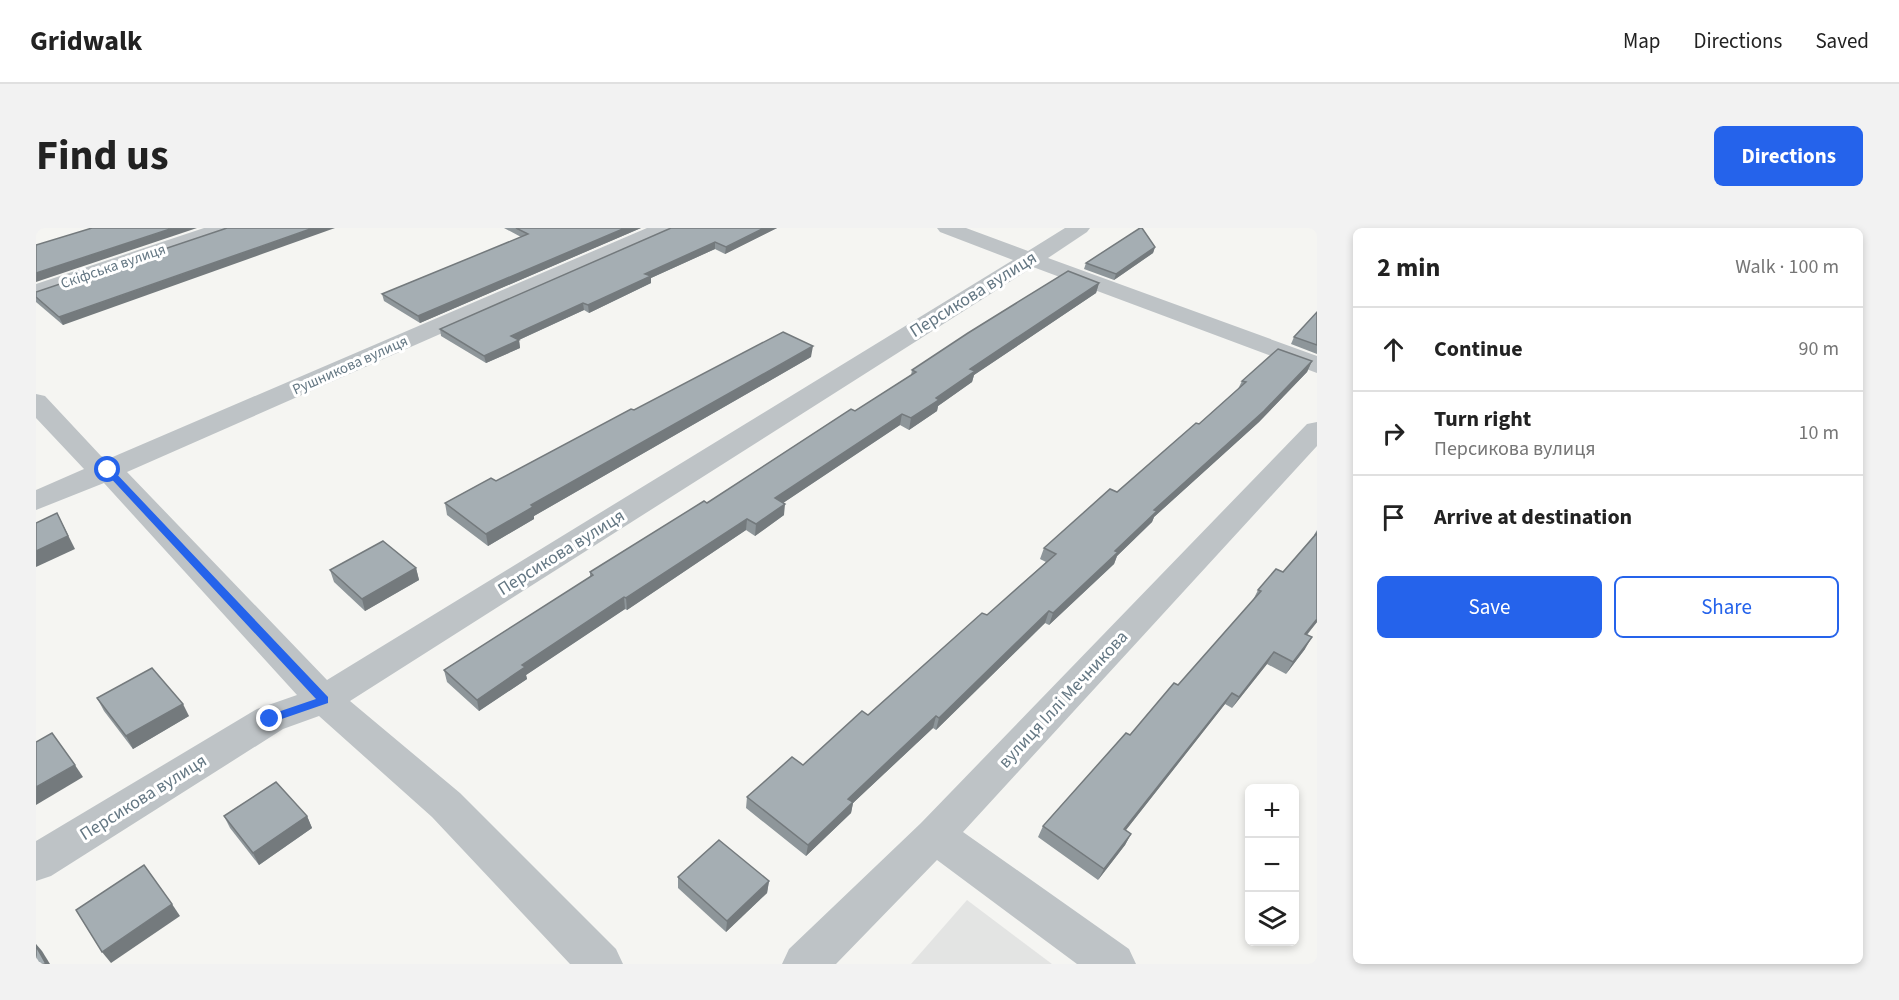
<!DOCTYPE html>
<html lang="en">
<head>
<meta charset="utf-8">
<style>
  :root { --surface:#fff; --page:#f2f2f2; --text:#222; --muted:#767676; --line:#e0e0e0; --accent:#2563eb }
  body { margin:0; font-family:"Source Sans 3",sans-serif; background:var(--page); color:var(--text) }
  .controls { position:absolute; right:18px; bottom:18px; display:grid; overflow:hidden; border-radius:9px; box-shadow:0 3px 9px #0003 }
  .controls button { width:54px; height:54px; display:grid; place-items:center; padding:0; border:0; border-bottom:2px solid var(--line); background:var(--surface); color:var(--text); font:30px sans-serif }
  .stop { position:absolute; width:18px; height:18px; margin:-14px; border:4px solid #2563eb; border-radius:50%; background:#fff }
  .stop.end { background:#2563eb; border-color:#fff; box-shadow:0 2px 6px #0008 }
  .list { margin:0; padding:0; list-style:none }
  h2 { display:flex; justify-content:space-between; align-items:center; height:78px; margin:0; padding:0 24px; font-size:26px }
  h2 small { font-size:20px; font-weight:400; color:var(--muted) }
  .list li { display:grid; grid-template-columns:39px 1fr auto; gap:18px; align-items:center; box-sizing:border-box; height:84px; padding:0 24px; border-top:2px solid var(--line) }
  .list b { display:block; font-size:22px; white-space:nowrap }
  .list p { margin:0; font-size:20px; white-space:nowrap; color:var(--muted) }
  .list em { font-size:20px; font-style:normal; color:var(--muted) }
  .actions { display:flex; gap:12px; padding:18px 24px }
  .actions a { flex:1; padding:14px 0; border:2px solid var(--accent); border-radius:9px; text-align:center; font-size:21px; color:var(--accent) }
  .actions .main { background:var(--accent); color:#fff }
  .icon { flex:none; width:33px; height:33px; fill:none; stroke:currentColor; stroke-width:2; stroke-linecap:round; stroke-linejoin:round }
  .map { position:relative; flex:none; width:1281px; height:736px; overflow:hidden; border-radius:9px }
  header { display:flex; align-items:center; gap:36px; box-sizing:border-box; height:84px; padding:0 30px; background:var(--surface); border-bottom:2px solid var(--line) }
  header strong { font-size:28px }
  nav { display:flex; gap:33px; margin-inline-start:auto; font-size:21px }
  .intro { display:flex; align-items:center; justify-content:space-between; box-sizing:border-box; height:144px; padding:0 36px }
  h1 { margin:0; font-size:42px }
  .button { padding:15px 27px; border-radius:9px; background:var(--accent); color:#fff; font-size:21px; font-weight:700 }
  main { display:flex; gap:36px; padding:0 36px }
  aside { flex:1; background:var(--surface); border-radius:9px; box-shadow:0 3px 9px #0003 }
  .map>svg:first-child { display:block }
  .built { fill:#e3e4e3 }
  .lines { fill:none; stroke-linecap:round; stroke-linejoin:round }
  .minor { fill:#bec3c6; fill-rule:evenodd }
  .wall { fill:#8e969a }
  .shaded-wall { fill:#747a7d }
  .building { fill:#a5aeb3; stroke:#747a7d; stroke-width:1.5 }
  .route { fill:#2563eb }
  .labels { text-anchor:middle; stroke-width:6; stroke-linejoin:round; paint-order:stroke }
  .far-street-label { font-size:15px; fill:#647783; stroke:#fff }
  .street-label { font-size:18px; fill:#647783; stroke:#fff }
</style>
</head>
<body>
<header>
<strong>Gridwalk</strong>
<nav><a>Map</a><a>Directions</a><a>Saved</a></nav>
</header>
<div class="intro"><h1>Find us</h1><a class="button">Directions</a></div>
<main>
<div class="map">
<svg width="1281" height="736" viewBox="0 0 1281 736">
  <rect width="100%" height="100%" fill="#f5f5f2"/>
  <path class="built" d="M 931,672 L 1016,736 L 875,736 Z"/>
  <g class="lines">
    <g class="minor">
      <path d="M 168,0 L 198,0 L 195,4 L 0,71 L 0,56 Z"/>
      <path d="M 611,0 L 639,0 L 636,4 L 91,244 L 291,452 L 977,32 L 904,4 L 901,0 L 930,0 L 992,23 L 1029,0 L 1054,0 L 1051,4 L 1012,30 L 1281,128 L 1281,145 L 997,39 L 314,473 L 424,565 L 580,721 L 587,736 L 534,736 L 396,589 L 283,488 L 247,501 L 15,648 L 0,653 L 0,613 L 221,481 L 261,467 L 68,255 L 0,282 L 0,262 L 48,241 L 0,190 L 0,166 L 9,168 L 65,228 L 72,231 Z"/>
      <path d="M 1281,194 L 1281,218 L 927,604 L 1093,721 L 1100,736 L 1041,736 L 901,632 L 800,736 L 746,736 L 753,721 L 885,595 L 1271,196 Z"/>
    </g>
  </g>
  <g class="wall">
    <path d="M 191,0 L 27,97 L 0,74 L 0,64 Z"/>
    <path d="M 468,0 L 605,0 L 384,95 L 348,73 L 346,66 L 485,9 Z"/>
    <path d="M 635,0 L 741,0 L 689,26 L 679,21 L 615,50 L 615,55 L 553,85 L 548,82 L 483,112 L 484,120 L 450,135 L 405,108 L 404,101 Z"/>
    <path d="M 1119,19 L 1117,25 L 1078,52 L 1048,41 L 1050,35 Z"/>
    <path d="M 1063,55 L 1060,65 L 938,147 L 936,154 L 902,178 L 901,183 L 873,202 L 864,197 L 747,275 L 748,287 L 719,308 L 710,302 L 591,382 L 589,381 L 490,447 L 491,451 L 443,483 L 411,454 L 408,442 L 554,349 L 554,344 L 671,275 L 819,183 L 875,147 L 876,142 Z"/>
    <path d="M 1281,84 L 1281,126 L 1255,116 L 1258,109 Z"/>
    <path d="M 775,129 L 498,288 L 498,291 L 452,318 L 411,287 L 409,275 L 460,253 L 598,182 Z"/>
    <path d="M 1276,133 L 1271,144 L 1223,194 L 1118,289 L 1116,294 L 1081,328 L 1078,336 L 1013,397 L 1009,395 L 900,502 L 897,500 L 817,575 L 815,585 L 770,628 L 710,580 L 711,569 L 767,537 L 832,487 L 951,387 L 1010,334 L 1004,331 L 1008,320 L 1081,264 L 1163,196 L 1202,161 L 1206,153 Z"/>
    <path d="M 1281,302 L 1281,394 L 1271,407 L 1269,421 L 1250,446 L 1231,436 L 1196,480 L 1189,476 L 1090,602 L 1095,606 L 1089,617 L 1062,652 L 1002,609 L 1007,598 L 1142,457 L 1217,372 L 1222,362 L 1247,344 L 1279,307 L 1278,307 Z"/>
    <path d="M 380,340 L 383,352 L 329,383 L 298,354 L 294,342 Z"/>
    <path d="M 61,470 L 153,488 L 97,521 L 68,483 Z"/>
    <path d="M 188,588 L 271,588 L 276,600 L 223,637 L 194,600 Z"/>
    <path d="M 642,649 L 733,653 L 731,665 L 690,704 L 642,660 Z"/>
  </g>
  <g class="shaded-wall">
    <path d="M 137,0 L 161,0 L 0,54 L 0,45 Z"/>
    <path d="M 277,0 L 299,0 L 27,97 L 23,89 Z"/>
    <path d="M 589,0 L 605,0 L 384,95 L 382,88 Z"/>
    <path d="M 728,0 L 741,0 L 689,26 L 690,19 Z"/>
    <path d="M 679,14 L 679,21 L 615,50 L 615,55 L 553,85 L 552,77 L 609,46 Z"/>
    <path d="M 1119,19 L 1117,25 L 1078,52 L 1080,46 Z"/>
    <path d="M 1063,55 L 1060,65 L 938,147 L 936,154 L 902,178 L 901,183 L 873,202 L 875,190 L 934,141 Z"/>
    <path d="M 547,75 L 548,82 L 476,115 L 475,108 Z"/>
    <path d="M 483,112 L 484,120 L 450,135 L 448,128 Z"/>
    <path d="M 777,118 L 775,129 L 498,288 L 498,291 L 452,318 L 450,306 L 495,277 Z"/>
    <path d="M 1276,133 L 1271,144 L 1223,194 L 1118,289 L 1116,294 L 1081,328 L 1078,336 L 1013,397 L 1017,385 L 1118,282 Z"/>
    <path d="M 866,186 L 864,197 L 738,281 L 739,270 Z"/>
    <path d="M 749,276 L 748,287 L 719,308 L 720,296 Z"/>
    <path d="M 21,285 L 39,321 L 0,339 L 0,323 Z"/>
    <path d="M 711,291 L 710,302 L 591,382 L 590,370 Z"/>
    <path d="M 380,340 L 383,352 L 329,383 L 326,371 Z"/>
    <path d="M 588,369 L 589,381 L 490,447 L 491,451 L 443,483 L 441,472 L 486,437 Z"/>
    <path d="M 1013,383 L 1009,395 L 900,502 L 903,490 Z"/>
    <path d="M 1281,391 L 1281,394 L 1262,417 L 1269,406 Z"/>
    <path d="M 1276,409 L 1269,421 L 1250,446 L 1257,434 Z"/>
    <path d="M 1238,424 L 1231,436 L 1196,480 L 1203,469 Z"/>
    <path d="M 1196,465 L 1189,476 L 1082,612 L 1088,601 Z"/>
    <path d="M 147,476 L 153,488 L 97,521 L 90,508 Z"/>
    <path d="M 900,488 L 897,500 L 817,575 L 815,585 L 770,628 L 772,617 L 812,571 Z"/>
    <path d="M 39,537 L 47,549 L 0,577 L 0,559 Z"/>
    <path d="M 271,588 L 276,600 L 223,637 L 217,625 Z"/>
    <path d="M 1095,606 L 1089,617 L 1062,652 L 1068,641 Z"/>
    <path d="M 733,653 L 731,665 L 690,704 L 691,693 Z"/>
    <path d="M 136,676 L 144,688 L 75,735 L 66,724 Z"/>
    <path d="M 0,716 L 6,723 L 14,736 L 10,736 L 0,718 Z"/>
  </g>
  <g class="building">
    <path d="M 56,0 L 137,0 L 0,45 L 0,17 Z"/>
    <path d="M 191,0 L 277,0 L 23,89 L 0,69 L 0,64 Z"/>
    <path d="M 480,0 L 589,0 L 382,88 L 346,66 L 492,6 Z"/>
    <path d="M 635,0 L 728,0 L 690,19 L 679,14 L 609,46 L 615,48 L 552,77 L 547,75 L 475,108 L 483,112 L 448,128 L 404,101 Z"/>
    <path d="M 1104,0 L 1106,0 L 1119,19 L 1080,46 L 1050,35 Z"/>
    <path d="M 1032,43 L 1063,55 L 934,141 L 939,143 L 900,170 L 903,172 L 875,190 L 866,186 L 739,270 L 749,276 L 720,296 L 711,291 L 590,370 L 588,369 L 486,437 L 489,439 L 441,472 L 408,442 L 557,347 L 554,344 L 668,273 L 671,275 L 815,181 L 819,183 L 880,144 L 876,142 L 932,105 Z"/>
    <path d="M 1281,84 L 1281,117 L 1258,109 Z"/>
    <path d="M 747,104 L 777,118 L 495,277 L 497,279 L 450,306 L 409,275 L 455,250 L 460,253 L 595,181 L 598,182 Z"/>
    <path d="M 1242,121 L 1276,133 L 1228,183 L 1118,282 L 1121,283 L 1079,323 L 1082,324 L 1017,385 L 1013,383 L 903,490 L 900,488 L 812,571 L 817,574 L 772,617 L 711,569 L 756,529 L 767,537 L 826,483 L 832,487 L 946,385 L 951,387 L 1020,326 L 1008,320 L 1074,261 L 1081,264 L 1160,195 L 1163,196 L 1210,154 L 1206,153 Z"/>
    <path d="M 21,285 L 32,308 L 0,323 L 0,295 Z"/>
    <path d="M 1281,305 L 1281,391 L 1269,406 L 1276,409 L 1257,434 L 1238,424 L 1203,469 L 1196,465 L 1088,601 L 1095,606 L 1068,641 L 1007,598 L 1090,505 L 1094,507 L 1138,455 L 1142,457 L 1225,363 L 1222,362 L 1240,341 L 1247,344 Z"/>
    <path d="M 347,313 L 380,340 L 326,371 L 294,342 Z"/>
    <path d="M 116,440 L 147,476 L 90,508 L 61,470 Z"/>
    <path d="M 16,505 L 39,537 L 0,559 L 0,514 Z"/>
    <path d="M 240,554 L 271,588 L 217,625 L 188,588 Z"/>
    <path d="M 683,612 L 733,653 L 691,693 L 642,649 Z"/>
    <path d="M 108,637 L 136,676 L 66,724 L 40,682 Z"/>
    <path d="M 0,718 L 10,736 L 0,736 Z"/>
  </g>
  <path class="route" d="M 69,240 L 75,240 L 292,469 L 292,475 L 234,495 L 230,494 L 230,488 L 280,471 L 69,244 Z"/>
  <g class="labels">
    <g class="far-street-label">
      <text transform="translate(77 38) rotate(-19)" y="5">Скіфська вулиця</text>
      <text transform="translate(314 137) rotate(-24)" y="5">Рушникова вулиця</text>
    </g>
    <g class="street-label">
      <text transform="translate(937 66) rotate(-32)" y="6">Персикова вулиця</text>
      <text transform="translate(525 324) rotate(-32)" y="6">Персикова вулиця</text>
      <text transform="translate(1027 471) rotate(-47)" y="6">вулиця Іллі Мечникова</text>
      <text transform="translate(107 569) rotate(-32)" y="6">Персикова вулиця</text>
    </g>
  </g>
</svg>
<div class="controls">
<button>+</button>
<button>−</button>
<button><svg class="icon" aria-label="layers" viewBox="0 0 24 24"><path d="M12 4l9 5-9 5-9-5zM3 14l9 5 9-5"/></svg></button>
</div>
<div class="stop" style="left:72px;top:242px"></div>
<div class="stop end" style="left:234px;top:491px"></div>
</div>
<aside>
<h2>2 min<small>Walk · 100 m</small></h2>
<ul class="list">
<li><svg class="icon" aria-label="ahead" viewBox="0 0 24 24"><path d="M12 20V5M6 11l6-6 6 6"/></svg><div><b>Continue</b></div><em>90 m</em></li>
<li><svg class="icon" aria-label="right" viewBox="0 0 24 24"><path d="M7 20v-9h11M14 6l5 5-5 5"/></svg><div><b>Turn right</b><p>Персикова вулиця</p></div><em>10 m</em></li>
<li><svg class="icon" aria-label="arrive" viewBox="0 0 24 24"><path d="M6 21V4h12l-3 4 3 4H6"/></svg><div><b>Arrive at destination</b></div></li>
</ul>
<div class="actions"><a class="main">Save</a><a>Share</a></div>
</aside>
</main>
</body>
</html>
